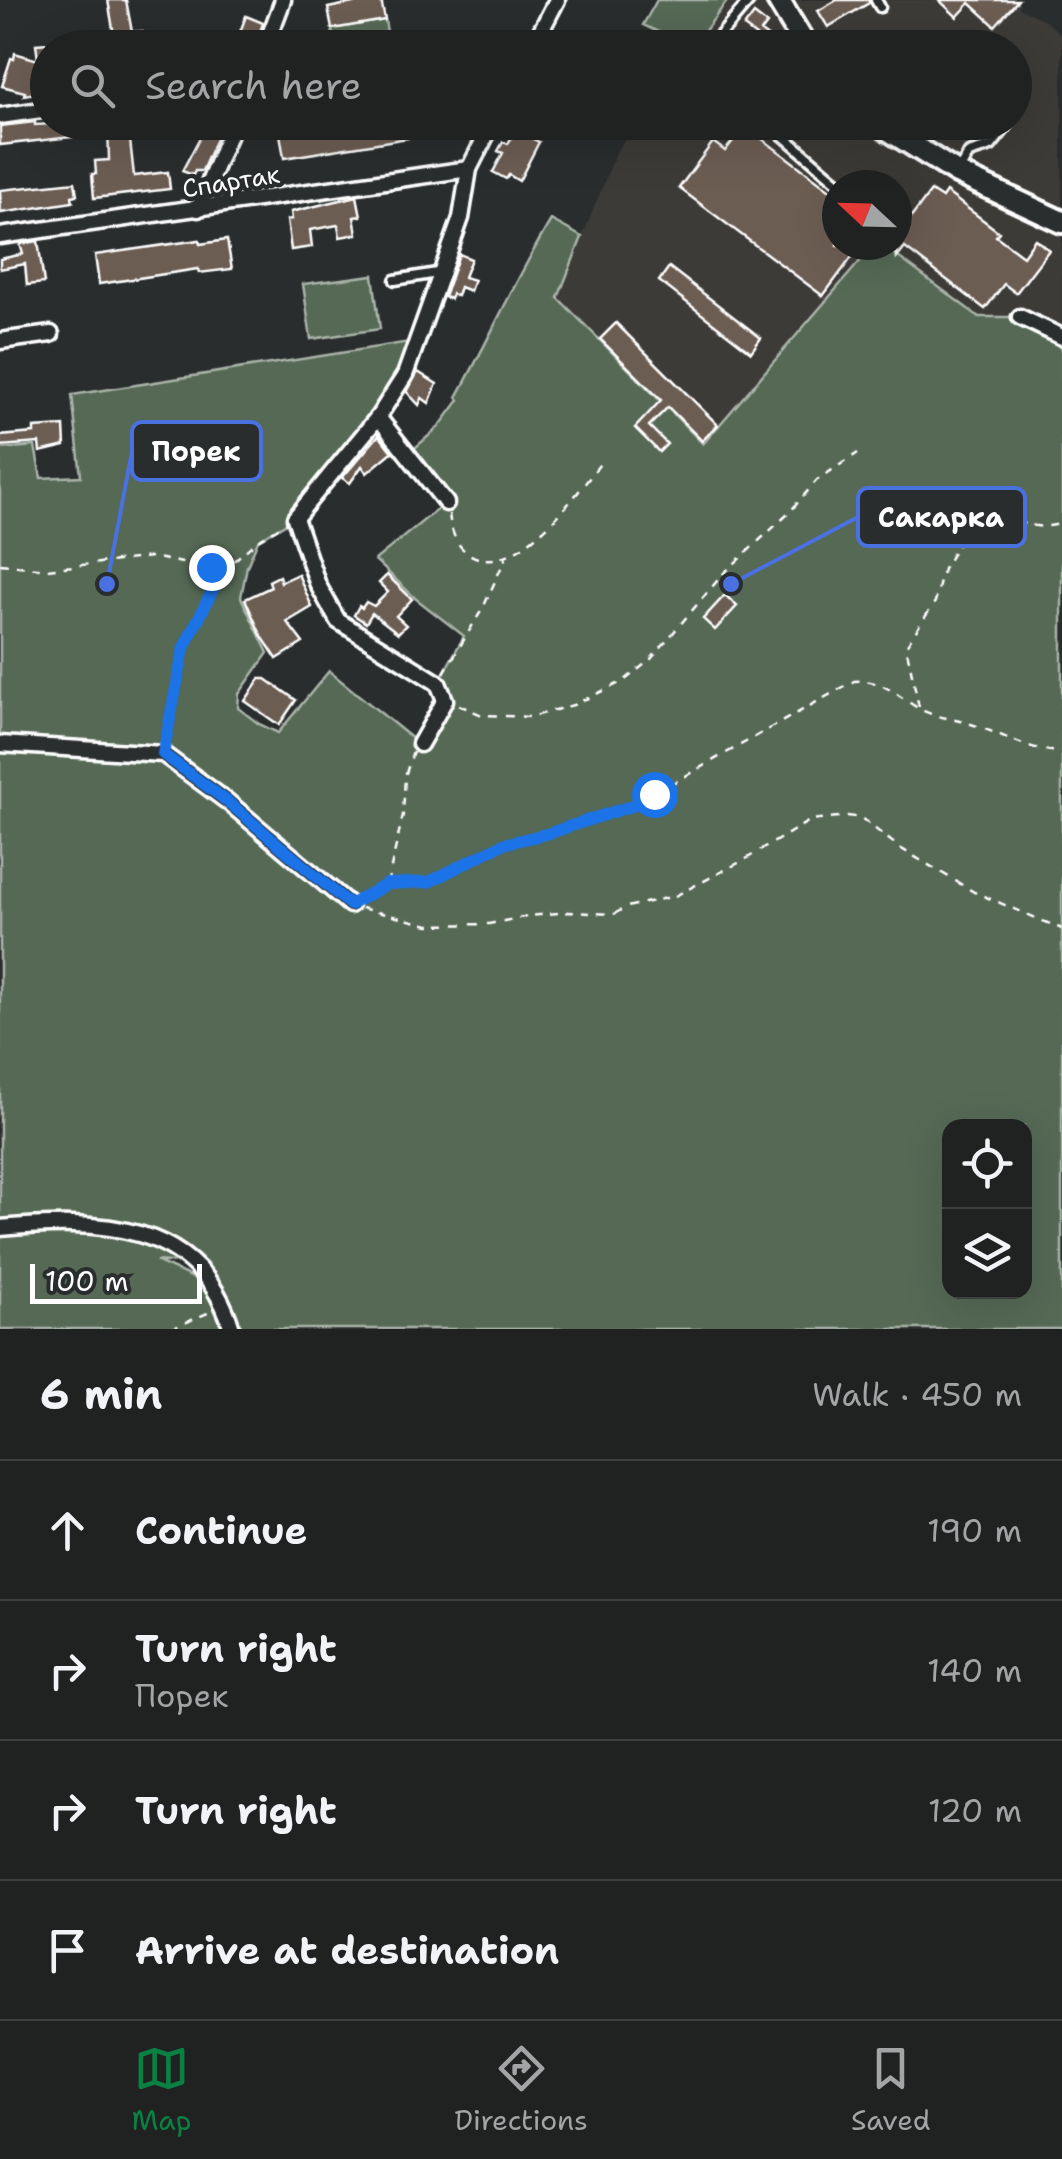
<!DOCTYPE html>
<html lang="en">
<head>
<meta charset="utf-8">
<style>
  :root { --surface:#202222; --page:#2d2f2f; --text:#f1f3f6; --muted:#a2a4a5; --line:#3d3f40; --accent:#0b8043 }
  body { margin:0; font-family:"Shantell Sans",sans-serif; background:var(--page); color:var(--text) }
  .controls { position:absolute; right:30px; bottom:30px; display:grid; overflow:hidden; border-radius:20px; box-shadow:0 10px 40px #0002 }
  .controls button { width:90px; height:90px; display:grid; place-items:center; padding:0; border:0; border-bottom:2px solid var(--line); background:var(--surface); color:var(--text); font:50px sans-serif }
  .compass { position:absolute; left:822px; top:170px; width:90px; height:90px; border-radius:50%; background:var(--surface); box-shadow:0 10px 40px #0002; rotate:292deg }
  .scale { position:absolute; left:30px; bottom:25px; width:172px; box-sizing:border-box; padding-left:10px; border:5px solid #fff; border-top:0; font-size:28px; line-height:35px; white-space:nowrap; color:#fff; -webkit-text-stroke:8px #2a2d2e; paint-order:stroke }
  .stop { position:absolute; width:30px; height:30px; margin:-22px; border:8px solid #1a73e8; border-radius:50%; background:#fff }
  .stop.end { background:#1a73e8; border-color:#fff; box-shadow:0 2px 10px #0008 }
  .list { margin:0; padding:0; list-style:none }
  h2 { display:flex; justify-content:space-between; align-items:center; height:130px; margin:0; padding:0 40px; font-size:42px }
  h2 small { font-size:32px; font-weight:400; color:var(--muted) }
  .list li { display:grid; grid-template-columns:65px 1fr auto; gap:30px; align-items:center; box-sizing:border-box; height:140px; padding:0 40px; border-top:2px solid var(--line) }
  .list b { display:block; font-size:38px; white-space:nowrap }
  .list p { margin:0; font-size:32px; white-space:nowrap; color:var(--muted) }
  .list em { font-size:32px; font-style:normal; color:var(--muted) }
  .icon { flex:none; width:55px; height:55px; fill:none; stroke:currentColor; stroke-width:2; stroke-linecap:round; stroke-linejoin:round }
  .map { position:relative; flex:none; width:1062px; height:1329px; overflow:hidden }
  .search { position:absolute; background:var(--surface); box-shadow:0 10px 40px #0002; left:30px; right:30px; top:30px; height:110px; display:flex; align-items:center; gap:25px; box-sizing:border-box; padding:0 35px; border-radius:55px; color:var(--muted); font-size:38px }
  .sheet { height:690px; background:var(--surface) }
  nav { display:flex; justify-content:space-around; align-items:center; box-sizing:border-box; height:140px; border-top:2px solid var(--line); background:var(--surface); font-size:28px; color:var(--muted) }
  nav a { display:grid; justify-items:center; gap:5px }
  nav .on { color:var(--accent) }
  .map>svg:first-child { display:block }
  .built { fill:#3e3b39 }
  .green { fill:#556954; stroke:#aab4aa; stroke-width:2.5; fill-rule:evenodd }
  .building { fill:#6c5d53; stroke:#fff; stroke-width:2.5 }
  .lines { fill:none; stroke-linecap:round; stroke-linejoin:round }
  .lane-casing { stroke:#fff; stroke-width:15 }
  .street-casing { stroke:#fff; stroke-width:21 }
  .secondary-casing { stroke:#fff; stroke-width:28 }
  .path { stroke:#fff; stroke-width:2.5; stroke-dasharray:8 8; stroke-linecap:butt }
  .lane { stroke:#2a2d2e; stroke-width:8 }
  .street { stroke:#2a2d2e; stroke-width:14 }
  .secondary { stroke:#2a2d2e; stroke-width:20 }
  .route { stroke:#1a73e8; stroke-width:12 }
  .labels { text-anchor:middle; stroke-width:9; stroke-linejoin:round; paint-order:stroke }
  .street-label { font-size:25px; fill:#fff; stroke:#2a2d2e }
  .leader { fill:none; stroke:#4a71e0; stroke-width:4 }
  .callout-dot { fill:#4a71e0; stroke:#2a2d2e; stroke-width:4 }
  .callout { fill:#2a2d2e; stroke:#4a71e0; stroke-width:4 }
  .callout-label { font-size:28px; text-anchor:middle; font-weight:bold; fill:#fff }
</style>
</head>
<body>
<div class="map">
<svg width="1062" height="1329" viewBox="0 0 1062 1329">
  <rect width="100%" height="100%" fill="#2a2d2e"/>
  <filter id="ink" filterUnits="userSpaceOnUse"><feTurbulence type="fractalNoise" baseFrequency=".01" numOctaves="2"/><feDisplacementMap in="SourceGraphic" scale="20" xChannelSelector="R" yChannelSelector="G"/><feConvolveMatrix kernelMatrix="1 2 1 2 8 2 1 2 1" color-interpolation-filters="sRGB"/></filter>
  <g filter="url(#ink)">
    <path class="built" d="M 728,0 L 1019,0 L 1019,8 L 1044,20 L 1062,35 L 1062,337 L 1020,317 L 979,318 L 882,245 L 897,245 L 897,185 L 837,185 L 837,245 L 874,245 L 703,444 L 558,298 L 617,150 L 637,123 L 1014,122 L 1014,48 L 692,47 Z"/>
    <g class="green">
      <path d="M 657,0 L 728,0 L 692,48 L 643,25 Z"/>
      <path d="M 385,20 L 389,44 L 335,47 L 332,29 Z"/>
      <path d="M 551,220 L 582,237 L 558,298 L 703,444 L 874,245 L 882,245 L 979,317 L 1020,317 L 1062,337 L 1062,1329 L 242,1329 L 226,1291 L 208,1265 L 156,1261 L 202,1282 L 223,1329 L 0,1329 L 0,449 L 35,446 L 41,478 L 81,476 L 72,395 L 416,341 L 405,375 L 295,518 L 258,540 L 247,566 L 241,597 L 268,653 L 239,694 L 238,708 L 259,724 L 278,733 L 329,671 L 419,744 L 445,700 L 438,683 L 464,636 L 415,598 L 375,560 L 445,503 L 408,454 L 439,427 L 459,400 L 457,397 C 490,338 516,278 551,220 ZM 950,1126 L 1024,1126 L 1024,1292 L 950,1292 Z"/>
      <path d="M 373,275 L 380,329 L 311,339 L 303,284 Z"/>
    </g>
    <g class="building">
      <path d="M 108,0 L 126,0 L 132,32 L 142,31 L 145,48 L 125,48 L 123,33 L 114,35 Z"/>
      <path d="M 368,0 L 381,0 L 385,20 L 332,29 L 328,8 Z"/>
      <path d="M 837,0 L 869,0 L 869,3 L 828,27 L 818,11 Z"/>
      <path d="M 939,0 L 1018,0 L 995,26 L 970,3 L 957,17 Z"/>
      <path d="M 754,14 L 767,24 L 761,32 L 782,48 L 762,48 L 752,41 L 756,36 L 744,27 Z"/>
      <path d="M 246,16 L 263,23 L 255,48 L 234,48 Z"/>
      <path d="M 48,43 L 48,91 L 24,95 L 25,92 L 2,86 L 11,58 L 14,59 L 15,53 L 38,60 L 36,44 Z"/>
      <path d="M 35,122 L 35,125 L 89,122 L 90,135 L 0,145 L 0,126 Z"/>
      <path d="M 108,122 L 128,122 L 134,176 L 168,172 L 170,189 L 94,198 L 92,174 L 96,174 L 95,161 L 109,160 Z"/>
      <path d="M 278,122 L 405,122 L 408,138 L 284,158 Z"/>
      <path d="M 967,122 L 996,122 L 999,124 L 987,140 L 974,143 L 960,138 Z"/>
      <path d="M 745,126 L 837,195 L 837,245 L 861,245 L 823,296 L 679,188 L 713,142 L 725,151 Z"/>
      <path d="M 205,128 L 218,134 L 202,171 L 195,171 L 193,175 L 182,171 Z"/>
      <path d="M 515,130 L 539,142 L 519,181 L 509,175 L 506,179 L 493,172 L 503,153 L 498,151 L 503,142 L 508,144 Z"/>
      <path d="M 75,182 L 77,195 L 72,196 L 73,202 L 1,213 L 0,190 Z"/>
      <path d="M 931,191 L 942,198 L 946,192 L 999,232 L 996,236 L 1023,256 L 1035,239 L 1049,250 L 1016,293 L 1004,284 L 985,309 L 905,248 L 897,258 L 897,222 L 903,214 L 910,219 Z"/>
      <path d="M 357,196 L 361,216 L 354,217 L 357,234 L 340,237 L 338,225 L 310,230 L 312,247 L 291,250 L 287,220 L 292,219 L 291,212 Z"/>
      <path d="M 199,240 L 200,244 L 227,240 L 232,269 L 199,273 L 198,269 L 99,284 L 95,255 Z"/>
      <path d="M 38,241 L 44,283 L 27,285 L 25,264 L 0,269 L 0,259 L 23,254 L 20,244 Z"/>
      <path d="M 459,254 L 471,259 L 464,277 L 474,280 L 470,291 L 460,287 L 457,296 L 452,294 L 450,299 L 444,297 Z"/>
      <path d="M 669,267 L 761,338 L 751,352 L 659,281 Z"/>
      <path d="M 616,323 L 718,425 L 702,441 L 668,407 L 649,426 L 667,444 L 659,452 L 635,428 L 661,400 L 600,339 Z"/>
      <path d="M 418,372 L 437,384 L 429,403 L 422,398 L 419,405 L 407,392 Z"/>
      <path d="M 64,426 L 65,446 L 40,452 L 39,443 L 0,446 L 0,436 L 34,433 L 34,428 Z"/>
      <path d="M 379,435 L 392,452 L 367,473 L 362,466 L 350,483 L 342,478 Z"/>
      <path d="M 298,574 L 312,607 L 287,622 L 303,643 L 277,659 L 261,635 L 245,599 L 271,587 L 269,581 L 279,576 L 281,582 Z"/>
      <path d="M 387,575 L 412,599 L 396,616 L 406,625 L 398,633 L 372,613 L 366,623 L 354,615 L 359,606 L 362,608 L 366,602 L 374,606 L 388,592 L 379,583 Z"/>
      <path d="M 725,595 L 737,606 L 715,630 L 703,619 Z"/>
      <path d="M 260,679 L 266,679 L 296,700 L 279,725 L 245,701 Z"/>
    </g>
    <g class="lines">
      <g class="lane-casing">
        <g id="lane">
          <path d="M 876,0 L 880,7"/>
          <path d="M 725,48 L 717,39 L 750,0"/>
          <path d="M 767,122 L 841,185"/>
          <path d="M 959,170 L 969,153 L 991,146 L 1008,125"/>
          <path d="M 395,280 L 443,272"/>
        </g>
      </g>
      <g class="street-casing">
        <g id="street">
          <path d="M 265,48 L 283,0"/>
          <path d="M 532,48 L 557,0"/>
          <path d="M 0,116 L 48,109"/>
          <path d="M 198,209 L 234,122"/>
          <path d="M 0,236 L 469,169"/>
          <path d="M 1020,317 L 1062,337"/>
          <path d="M 0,341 L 51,334"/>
          <path d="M 378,417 L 446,503"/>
          <path d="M 0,744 L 163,754 L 228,802 L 350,905"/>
          <path d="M 420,744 L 445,700 L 438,683 L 338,621 L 318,585 L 295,518 L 378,417 L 405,375 L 461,218 L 469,169 L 493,122"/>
          <path d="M 0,1228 C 97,1220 199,1219 232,1329"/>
        </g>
      </g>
      <g class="secondary-casing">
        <g id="secondary">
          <path d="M 778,0 L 807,48"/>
          <path d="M 876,122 L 957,173 L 1062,222"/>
        </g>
      </g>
      <g class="path">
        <path d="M 449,514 C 451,530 455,545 469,554 C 514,582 578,493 602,461"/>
        <path d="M 0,564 L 47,569 L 152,557 L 222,571 L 258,540 L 285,524"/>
        <path d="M 444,673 L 483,608 L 506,557"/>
        <path d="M 459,705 L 482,715 L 531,717 L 573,705 L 624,681 L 651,659 L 723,574 L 789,513 L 817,480 L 858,453"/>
        <path d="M 919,707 L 906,646 L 935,602 L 943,569 L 977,513 C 1011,508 1022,536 1062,523"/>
        <path d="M 165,743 L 184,649 L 222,572"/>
        <path d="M 387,885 L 429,882 L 503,844 L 550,833 L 634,805 L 854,681 C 883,679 896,695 918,708 C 933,717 955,719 971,724 C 1002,734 1029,751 1062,752"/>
        <path d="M 359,898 L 387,885 L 403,815 L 405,776 L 413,752"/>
        <path d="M 361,908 L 429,925 L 489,924 L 529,916 L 568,912 L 614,914 L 627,907 L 675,896 L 746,859 L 811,820 L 847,816 L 861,818 L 900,848 L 974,892 L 1062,929"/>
        <path d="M 171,1329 L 210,1312"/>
      </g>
      <use href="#lane" class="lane"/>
      <use href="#street" class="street"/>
      <use href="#secondary" class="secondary"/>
    </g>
  </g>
  <g class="lines" filter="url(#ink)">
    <path class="route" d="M 211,567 L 222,571 L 184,648 L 163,754 L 228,802 L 350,905 L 387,884 L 429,882 L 503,844 L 550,833 L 634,805 L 654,794"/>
  </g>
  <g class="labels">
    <g class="street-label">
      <text transform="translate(231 181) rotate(-9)" y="9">Спартак</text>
    </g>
  </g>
  <path class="leader" d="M107 584L132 451M731 584L858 517"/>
  <g class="callout-dot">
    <circle cx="107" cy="584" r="10"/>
    <circle cx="731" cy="584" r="10"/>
  </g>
  <g class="callout">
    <rect x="132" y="422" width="129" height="58" rx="10"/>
    <rect x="858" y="488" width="167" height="58" rx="10"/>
  </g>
  <g class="callout-label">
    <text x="196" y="461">Порек</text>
    <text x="941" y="527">Сакарка</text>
  </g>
</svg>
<div class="controls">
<button><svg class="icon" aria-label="locate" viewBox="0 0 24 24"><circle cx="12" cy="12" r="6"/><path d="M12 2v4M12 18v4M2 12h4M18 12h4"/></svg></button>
<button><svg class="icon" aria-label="layers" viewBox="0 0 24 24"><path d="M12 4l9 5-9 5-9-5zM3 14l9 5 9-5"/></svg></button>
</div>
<svg class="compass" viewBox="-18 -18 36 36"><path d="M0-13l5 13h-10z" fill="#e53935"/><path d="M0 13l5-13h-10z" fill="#a2a4a5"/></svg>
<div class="scale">100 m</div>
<div class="stop" style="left:654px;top:794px"></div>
<div class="stop end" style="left:211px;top:567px"></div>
<div class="search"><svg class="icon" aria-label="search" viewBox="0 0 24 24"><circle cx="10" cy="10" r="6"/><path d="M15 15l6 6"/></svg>Search here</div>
</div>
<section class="sheet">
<h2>6 min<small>Walk · 450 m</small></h2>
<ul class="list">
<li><svg class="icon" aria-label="ahead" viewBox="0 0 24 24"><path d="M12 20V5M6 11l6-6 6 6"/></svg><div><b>Continue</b></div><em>190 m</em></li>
<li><svg class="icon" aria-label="right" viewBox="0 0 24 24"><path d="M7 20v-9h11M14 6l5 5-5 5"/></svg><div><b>Turn right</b><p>Порек</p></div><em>140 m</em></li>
<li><svg class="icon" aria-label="right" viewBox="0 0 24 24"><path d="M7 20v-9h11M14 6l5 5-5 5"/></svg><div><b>Turn right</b></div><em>120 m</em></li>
<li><svg class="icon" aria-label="arrive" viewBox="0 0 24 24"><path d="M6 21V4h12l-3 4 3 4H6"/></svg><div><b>Arrive at destination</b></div></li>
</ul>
</section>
<nav>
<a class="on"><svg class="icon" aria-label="map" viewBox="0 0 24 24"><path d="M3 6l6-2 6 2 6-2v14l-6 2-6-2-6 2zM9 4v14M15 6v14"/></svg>Map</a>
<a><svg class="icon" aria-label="directions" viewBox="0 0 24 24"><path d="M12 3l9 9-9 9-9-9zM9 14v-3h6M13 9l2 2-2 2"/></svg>Directions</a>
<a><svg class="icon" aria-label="saved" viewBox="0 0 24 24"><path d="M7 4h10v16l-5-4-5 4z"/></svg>Saved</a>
</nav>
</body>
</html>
